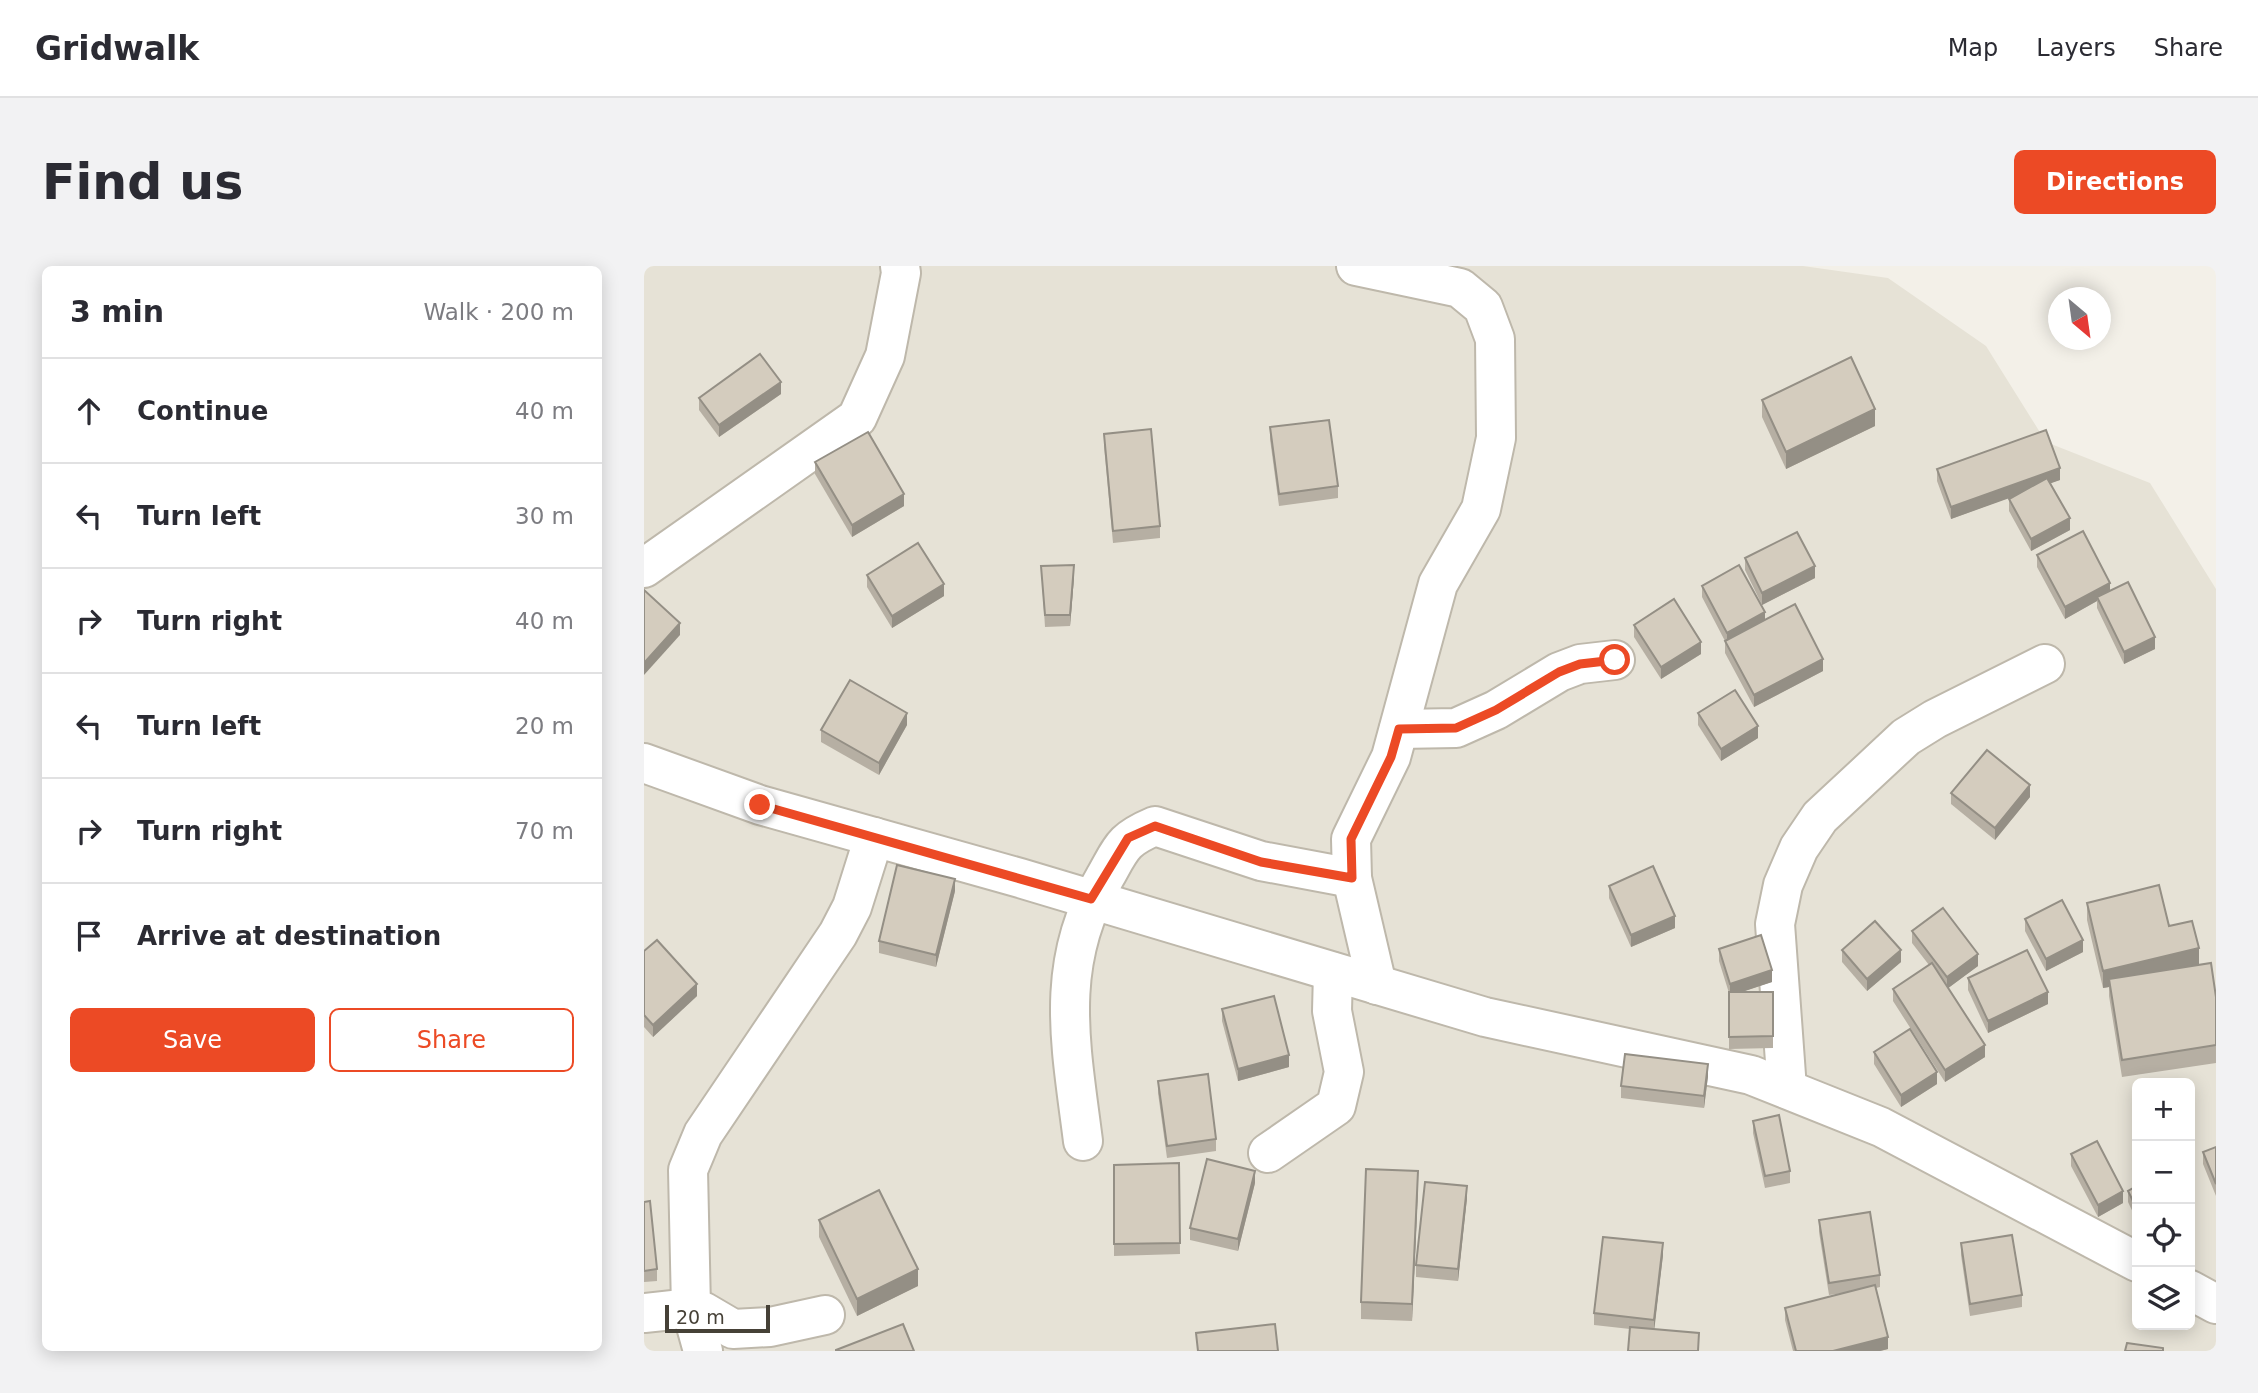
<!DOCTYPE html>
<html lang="en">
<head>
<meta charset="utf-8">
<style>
  :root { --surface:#fff; --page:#f2f2f3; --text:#2b2b33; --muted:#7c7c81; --line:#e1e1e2; --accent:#ec4a25 }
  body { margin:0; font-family:"DejaVu Sans",sans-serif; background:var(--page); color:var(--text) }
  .controls { position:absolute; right:21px; bottom:21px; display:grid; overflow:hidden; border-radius:10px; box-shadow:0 4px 18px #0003 }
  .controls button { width:63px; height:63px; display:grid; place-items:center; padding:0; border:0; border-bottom:2px solid var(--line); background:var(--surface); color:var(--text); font:35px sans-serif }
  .compass { position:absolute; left:1404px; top:21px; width:63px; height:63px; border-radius:50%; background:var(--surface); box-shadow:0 4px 18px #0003; rotate:151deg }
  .scale { position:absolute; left:21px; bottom:18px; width:105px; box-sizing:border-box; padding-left:7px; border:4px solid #464137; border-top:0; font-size:19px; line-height:24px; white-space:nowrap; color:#464137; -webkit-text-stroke:5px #fff; paint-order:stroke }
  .stop { position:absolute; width:21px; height:21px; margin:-16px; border:5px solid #ec4a25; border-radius:50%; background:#fff }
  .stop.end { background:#ec4a25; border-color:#fff; box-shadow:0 2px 7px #0008 }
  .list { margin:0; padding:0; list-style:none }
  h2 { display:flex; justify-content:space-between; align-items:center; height:91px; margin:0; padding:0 28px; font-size:30px }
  h2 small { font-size:23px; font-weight:400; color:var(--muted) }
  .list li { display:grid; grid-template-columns:46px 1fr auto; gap:21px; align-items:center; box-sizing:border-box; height:105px; padding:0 28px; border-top:2px solid var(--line) }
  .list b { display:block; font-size:26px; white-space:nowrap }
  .list em { font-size:23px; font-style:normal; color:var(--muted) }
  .actions { display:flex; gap:14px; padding:21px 28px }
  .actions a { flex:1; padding:16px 0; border:2px solid var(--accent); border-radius:10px; text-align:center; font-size:24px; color:var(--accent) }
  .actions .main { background:var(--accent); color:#fff }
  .icon { flex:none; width:38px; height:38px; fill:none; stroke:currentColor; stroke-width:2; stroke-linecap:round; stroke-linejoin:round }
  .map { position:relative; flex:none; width:1572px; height:1085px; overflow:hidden; border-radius:10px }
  header { display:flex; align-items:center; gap:42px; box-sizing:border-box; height:98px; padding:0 35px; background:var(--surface); border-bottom:2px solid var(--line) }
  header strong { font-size:33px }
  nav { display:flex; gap:38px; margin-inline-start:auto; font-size:24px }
  .intro { display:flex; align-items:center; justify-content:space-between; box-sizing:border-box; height:168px; padding:0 42px }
  h1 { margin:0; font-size:49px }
  .button { padding:18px 32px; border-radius:10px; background:var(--accent); color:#fff; font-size:24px; font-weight:700 }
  main { display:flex; gap:42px; padding:0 42px }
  aside { flex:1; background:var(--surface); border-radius:10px; box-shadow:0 4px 18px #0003 }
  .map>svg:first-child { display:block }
  .residential { fill:#e6e2d6; fill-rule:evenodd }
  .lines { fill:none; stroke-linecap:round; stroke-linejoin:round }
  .minor-casing { stroke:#beb8ab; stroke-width:42 }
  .minor { stroke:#fff; stroke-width:38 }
  .wall { fill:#b6afa3 }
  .shaded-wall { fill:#948f85 }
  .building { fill:#d4ccbe; stroke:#948f85; stroke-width:2 }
  .route { stroke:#ec4a25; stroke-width:9 }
</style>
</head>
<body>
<header>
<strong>Gridwalk</strong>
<nav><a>Map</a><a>Layers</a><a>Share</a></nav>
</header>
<div class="intro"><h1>Find us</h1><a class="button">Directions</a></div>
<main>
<aside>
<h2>3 min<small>Walk · 200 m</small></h2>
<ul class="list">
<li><svg class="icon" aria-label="ahead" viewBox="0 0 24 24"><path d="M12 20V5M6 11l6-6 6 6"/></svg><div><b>Continue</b></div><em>40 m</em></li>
<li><svg class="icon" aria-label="left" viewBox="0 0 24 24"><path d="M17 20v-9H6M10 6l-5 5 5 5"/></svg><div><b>Turn left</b></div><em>30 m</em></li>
<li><svg class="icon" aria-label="right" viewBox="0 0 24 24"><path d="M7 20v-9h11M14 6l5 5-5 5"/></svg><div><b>Turn right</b></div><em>40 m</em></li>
<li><svg class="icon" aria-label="left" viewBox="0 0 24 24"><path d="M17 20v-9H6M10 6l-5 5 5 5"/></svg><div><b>Turn left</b></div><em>20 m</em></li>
<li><svg class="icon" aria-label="right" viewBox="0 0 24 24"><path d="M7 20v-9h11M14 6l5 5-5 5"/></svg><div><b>Turn right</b></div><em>70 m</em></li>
<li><svg class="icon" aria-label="arrive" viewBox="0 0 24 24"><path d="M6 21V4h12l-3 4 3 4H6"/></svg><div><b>Arrive at destination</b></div></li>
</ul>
<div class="actions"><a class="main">Save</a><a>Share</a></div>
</aside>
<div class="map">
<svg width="1572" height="1085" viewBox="0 0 1572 1085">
  <rect width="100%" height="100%" fill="#f3f0e8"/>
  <path class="residential" d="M 0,0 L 1159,0 L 1244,12 L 1342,80 L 1402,176 L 1506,217 L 1572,323 L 1572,1085 L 0,1085 ZM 1493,817 L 1546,817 L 1546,1059 L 1493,1059 Z"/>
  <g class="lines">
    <g class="minor-casing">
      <g id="minor">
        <path d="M 712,0 L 816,22 L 839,41 L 851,73 L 852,172 L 837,243 L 794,318 L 747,491 L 707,573 L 708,612 L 733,719"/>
        <path d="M 0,302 L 213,152 L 241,90 L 257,7 L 256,0"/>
        <path d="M 755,463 L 812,462 L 852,444 L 915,406 L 936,398 L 971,394"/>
        <path d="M 0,497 L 116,539 L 376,612 L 841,751 L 1107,809 L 1237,861 L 1493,996"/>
        <path d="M 1143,823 L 1131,658 L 1139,619 L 1155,582 L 1176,551 L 1262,471 L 1291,453 L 1401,398"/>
        <path d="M 439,875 C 427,780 409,698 461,611 C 478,581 478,574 511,560 L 617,595 L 708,612"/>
        <path d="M 624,887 L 692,840 L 700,806 L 688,745 L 689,706"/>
        <path d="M 1546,1024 L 1572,1038"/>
        <path d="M 0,1047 L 47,1042 L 60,1046 L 89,1063 L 126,1061 L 181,1049"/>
        <path d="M 59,1085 L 47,1042 L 44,904 L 59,868 L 194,668 L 208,641 L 230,571"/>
      </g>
    </g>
    <use href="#minor" class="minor"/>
  </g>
  <g class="wall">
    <path d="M 137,128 L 75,171 L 55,144 L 55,132 Z"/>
    <path d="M 1118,134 L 1231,160 L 1142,203 L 1118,151 Z"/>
    <path d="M 626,161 L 694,220 L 694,232 L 635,240 L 626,173 Z"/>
    <path d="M 460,168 L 516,260 L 516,272 L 469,277 L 460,180 Z"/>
    <path d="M 171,196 L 260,240 L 208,271 L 171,208 Z"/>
    <path d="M 1293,203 L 1416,214 L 1406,217 L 1426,264 L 1387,285 L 1365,245 L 1365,233 L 1369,230 L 1307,253 L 1293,215 Z"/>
    <path d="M 1393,289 L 1466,324 L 1511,383 L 1480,398 L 1453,342 L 1453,335 L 1421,353 L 1393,301 Z"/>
    <path d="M 1101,292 L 1171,312 L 1118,339 L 1101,304 Z"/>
    <path d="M 397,300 L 430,311 L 426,360 L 401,361 Z"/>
    <path d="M 223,309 L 300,330 L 248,362 L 223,321 Z"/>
    <path d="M 1058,320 L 1121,354 L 1179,405 L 1110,441 L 1081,387 L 1081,375 L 1058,331 Z"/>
    <path d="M 990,359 L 1057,388 L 1017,413 L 990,371 Z"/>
    <path d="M 1054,447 L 1114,472 L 1077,495 L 1054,459 Z"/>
    <path d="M 263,459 L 235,509 L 177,476 L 177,464 Z"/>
    <path d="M 1307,527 L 1386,531 L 1351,574 L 1307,538 Z"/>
    <path d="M 965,620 L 1031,662 L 987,681 L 965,632 Z"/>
    <path d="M 311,625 L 292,701 L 235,687 L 235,675 Z"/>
    <path d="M 1443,637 L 1525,660 L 1555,699 L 1572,731 L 1572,797 L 1478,811 L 1465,730 L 1465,721 L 1459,722 L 1443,654 Z"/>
    <path d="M 1381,653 L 1439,686 L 1402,705 L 1381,665 Z"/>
    <path d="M 1268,665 L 1334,700 L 1304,722 L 1341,791 L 1301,816 L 1249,735 L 1249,723 L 1285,699 L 1268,677 Z"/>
    <path d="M 1075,683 L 1128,716 L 1097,726 L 1129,726 L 1129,782 L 1085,783 L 1085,727 L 1075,695 Z"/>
    <path d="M 1198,684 L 1257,696 L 1223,725 L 1198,696 Z"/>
    <path d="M 0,685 L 53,730 L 9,771 L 0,761 Z"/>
    <path d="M 1324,712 L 1404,738 L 1344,767 L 1324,724 Z"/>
    <path d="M 578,743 L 645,801 L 594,815 L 578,755 Z"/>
    <path d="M 1230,786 L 1293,818 L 1257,841 L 1230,798 Z"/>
    <path d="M 1064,810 L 1060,842 L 977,832 L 977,820 Z"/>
    <path d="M 514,815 L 572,873 L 572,885 L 523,892 L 514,827 Z"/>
    <path d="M 1109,855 L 1146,905 L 1146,917 L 1121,922 L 1109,867 Z"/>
    <path d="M 1572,881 L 1572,930 L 1559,898 L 1559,886 Z"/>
    <path d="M 1427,888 L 1479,937 L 1454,951 L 1427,900 Z"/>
    <path d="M 535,897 L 536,988 L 470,990 L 470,899 Z"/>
    <path d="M 611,917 L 594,985 L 546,974 L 546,962 Z"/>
    <path d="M 1493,920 L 1493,955 L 1484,936 L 1484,925 Z"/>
    <path d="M 774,922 L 768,1055 L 717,1053 L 717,1036 Z"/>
    <path d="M 823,932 L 814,1015 L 772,1011 L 772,999 Z"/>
    <path d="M 0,936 L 13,1003 L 13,1015 L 0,1016 Z"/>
    <path d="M 175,954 L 274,1020 L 213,1050 L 175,971 Z"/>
    <path d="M 1175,954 L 1236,1009 L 1236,1021 L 1232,1022 L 1244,1083 L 1236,1085 L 1149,1085 L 1141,1054 L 1141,1042 L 1200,1027 L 1185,1029 L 1175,966 Z"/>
    <path d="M 1317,977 L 1378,1029 L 1378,1041 L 1326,1050 L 1317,989 Z"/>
    <path d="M 1019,989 L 1010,1063 L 986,1063 L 950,1059 L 950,1047 Z"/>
  </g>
  <g class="shaded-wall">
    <path d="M 137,116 L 137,128 L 75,171 L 75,159 Z"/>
    <path d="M 1231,143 L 1231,160 L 1142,203 L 1142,186 Z"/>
    <path d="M 1416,202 L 1416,214 L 1307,253 L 1307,241 Z"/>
    <path d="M 260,228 L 260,240 L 208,271 L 208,259 Z"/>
    <path d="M 1426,252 L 1426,264 L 1387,285 L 1387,273 Z"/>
    <path d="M 430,299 L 430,311 L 426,360 L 426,349 Z"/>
    <path d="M 1171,300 L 1171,312 L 1118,339 L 1118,327 Z"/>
    <path d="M 1466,317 L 1466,329 L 1453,331 L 1453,335 L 1421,353 L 1421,341 Z"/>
    <path d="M 300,318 L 300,330 L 248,362 L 248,350 Z"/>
    <path d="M 1121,346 L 1121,358 L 1083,379 L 1083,367 Z"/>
    <path d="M 36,357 L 36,369 L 0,409 L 0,397 Z"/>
    <path d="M 1511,371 L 1511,383 L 1480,398 L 1480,386 Z"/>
    <path d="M 1057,376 L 1057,388 L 1017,413 L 1017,401 Z"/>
    <path d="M 1179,393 L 1179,405 L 1110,441 L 1110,429 Z"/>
    <path d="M 263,447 L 263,459 L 235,509 L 235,497 Z"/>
    <path d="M 1114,460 L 1114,472 L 1077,495 L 1077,483 Z"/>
    <path d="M 1386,519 L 1386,531 L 1351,574 L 1351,562 Z"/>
    <path d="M 311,613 L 311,625 L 292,701 L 292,689 Z"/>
    <path d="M 1031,650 L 1031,662 L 987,681 L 987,669 Z"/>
    <path d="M 1439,674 L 1439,686 L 1402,705 L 1402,693 Z"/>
    <path d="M 1555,682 L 1555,699 L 1465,713 L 1465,721 L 1459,722 L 1459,705 Z"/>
    <path d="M 1257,684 L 1257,696 L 1223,725 L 1223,713 Z"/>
    <path d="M 1334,688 L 1334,700 L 1303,723 L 1303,711 Z"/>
    <path d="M 1128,704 L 1128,716 L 1086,730 L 1086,718 Z"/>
    <path d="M 53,718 L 53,730 L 9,771 L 9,759 Z"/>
    <path d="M 1404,726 L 1404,738 L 1344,767 L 1344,755 Z"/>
    <path d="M 1341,779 L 1341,791 L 1301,816 L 1301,804 Z"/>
    <path d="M 645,789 L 645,801 L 594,815 L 594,803 Z"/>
    <path d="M 1064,798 L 1064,810 L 1060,842 L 1060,830 Z"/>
    <path d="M 1293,806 L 1293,818 L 1257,841 L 1257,829 Z"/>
    <path d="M 611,905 L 611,917 L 594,985 L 594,973 Z"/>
    <path d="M 774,905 L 774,922 L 768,1055 L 768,1038 Z"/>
    <path d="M 823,920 L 823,932 L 814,1015 L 814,1003 Z"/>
    <path d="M 1479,925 L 1479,937 L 1454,951 L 1454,939 Z"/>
    <path d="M 1019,977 L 1019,989 L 1010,1066 L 1010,1054 Z"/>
    <path d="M 274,1003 L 274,1020 L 213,1050 L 213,1033 Z"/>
    <path d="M 1244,1071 L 1244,1083 L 1236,1085 L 1189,1085 Z"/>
  </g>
  <g class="building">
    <path d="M 116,88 L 137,116 L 75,159 L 55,132 Z"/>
    <path d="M 1207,91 L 1231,143 L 1142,186 L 1118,134 Z"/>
    <path d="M 685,154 L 694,220 L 635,228 L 626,161 Z"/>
    <path d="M 507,163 L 516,260 L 469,265 L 460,168 Z"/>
    <path d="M 1402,164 L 1416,202 L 1307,241 L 1293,203 Z"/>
    <path d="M 224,166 L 260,228 L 208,259 L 171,196 Z"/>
    <path d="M 1403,212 L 1426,252 L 1387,273 L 1365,233 Z"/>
    <path d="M 1439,265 L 1466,317 L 1421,341 L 1393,289 Z"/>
    <path d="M 1153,266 L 1171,300 L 1118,327 L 1101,292 Z"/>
    <path d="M 274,277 L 300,318 L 248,350 L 223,309 Z"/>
    <path d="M 430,299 L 426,349 L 401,349 L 397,300 Z"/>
    <path d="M 1095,299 L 1121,346 L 1083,367 L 1058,320 Z"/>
    <path d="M 1484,316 L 1511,371 L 1480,386 L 1453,331 Z"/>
    <path d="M 0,324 L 36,357 L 0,397 Z"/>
    <path d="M 1030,333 L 1057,376 L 1017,401 L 990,359 Z"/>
    <path d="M 1151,338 L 1179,393 L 1110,429 L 1081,375 Z"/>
    <path d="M 206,414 L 263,447 L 235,497 L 177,464 Z"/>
    <path d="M 1091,424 L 1114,460 L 1077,483 L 1054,447 Z"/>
    <path d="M 1343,484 L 1386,519 L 1351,562 L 1307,527 Z"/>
    <path d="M 253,599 L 311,613 L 292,689 L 235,675 Z"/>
    <path d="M 1009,600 L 1031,650 L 987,669 L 965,620 Z"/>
    <path d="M 1515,619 L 1525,660 L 1548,655 L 1555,682 L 1459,705 L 1443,637 Z"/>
    <path d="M 1418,634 L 1439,674 L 1402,693 L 1381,653 Z"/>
    <path d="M 1299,642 L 1334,688 L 1303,711 L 1268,665 Z"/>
    <path d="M 1231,655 L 1257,684 L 1223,713 L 1198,684 Z"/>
    <path d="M 1117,669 L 1128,704 L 1086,718 L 1075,683 Z"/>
    <path d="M 13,674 L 53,718 L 9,759 L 0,749 L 0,685 Z"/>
    <path d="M 1383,684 L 1404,726 L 1344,755 L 1324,712 Z"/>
    <path d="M 1288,697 L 1341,779 L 1301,804 L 1249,723 Z"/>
    <path d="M 1567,697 L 1572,731 L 1572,779 L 1478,794 L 1465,713 Z"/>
    <path d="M 1085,726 L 1129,726 L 1129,770 L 1085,771 Z"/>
    <path d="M 630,730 L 645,789 L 594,803 L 578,743 Z"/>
    <path d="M 1266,763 L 1293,806 L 1257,829 L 1230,786 Z"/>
    <path d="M 981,788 L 1064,798 L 1060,830 L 977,820 Z"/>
    <path d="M 564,808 L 572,873 L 523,880 L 514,815 Z"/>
    <path d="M 1135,849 L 1146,905 L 1121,910 L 1109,855 Z"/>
    <path d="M 1453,875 L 1479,925 L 1454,939 L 1427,888 Z"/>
    <path d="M 1572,881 L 1572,918 L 1559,886 Z"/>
    <path d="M 563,893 L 611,905 L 594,973 L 546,962 Z"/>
    <path d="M 535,897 L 536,977 L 470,978 L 470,899 Z"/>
    <path d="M 722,903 L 774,905 L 768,1038 L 717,1036 Z"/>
    <path d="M 781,916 L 823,920 L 814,1003 L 772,999 Z"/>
    <path d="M 1493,920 L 1493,943 L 1484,925 Z"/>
    <path d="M 235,924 L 274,1003 L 213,1033 L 175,954 Z"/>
    <path d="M 6,935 L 13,1003 L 0,1005 L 0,936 Z"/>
    <path d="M 1226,946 L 1236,1009 L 1185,1017 L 1175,954 Z"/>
    <path d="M 1368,969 L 1378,1029 L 1326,1038 L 1317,977 Z"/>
    <path d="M 959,971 L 1019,977 L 1010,1054 L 950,1047 Z"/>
    <path d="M 1231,1019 L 1244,1071 L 1189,1085 L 1152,1085 L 1141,1042 Z"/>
    <path d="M 259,1058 L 270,1085 L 192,1085 L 192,1084 Z"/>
    <path d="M 631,1058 L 634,1085 L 554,1085 L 552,1067 Z"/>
    <path d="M 986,1061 L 1055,1067 L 1054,1085 L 984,1085 Z"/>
    <path d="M 1483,1077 L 1519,1082 L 1519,1085 L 1481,1085 Z"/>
  </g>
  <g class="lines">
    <path class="route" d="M 116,539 L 447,633 L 484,572 L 511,560 L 617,596 L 708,612 L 707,573 L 747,491 L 755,463 L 812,462 L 852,444 L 915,406 L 936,398 L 971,394"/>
  </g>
</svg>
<div class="controls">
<button>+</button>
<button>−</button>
<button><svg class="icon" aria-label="locate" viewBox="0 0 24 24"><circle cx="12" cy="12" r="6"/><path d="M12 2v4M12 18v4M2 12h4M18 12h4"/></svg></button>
<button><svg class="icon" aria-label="layers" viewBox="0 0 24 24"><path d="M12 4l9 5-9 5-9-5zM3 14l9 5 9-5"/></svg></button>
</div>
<svg class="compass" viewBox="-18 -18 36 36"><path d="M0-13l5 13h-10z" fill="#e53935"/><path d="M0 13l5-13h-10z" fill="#7c7c81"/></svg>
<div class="scale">20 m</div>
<div class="stop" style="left:971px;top:394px"></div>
<div class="stop end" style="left:116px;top:539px"></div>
</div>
</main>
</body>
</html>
